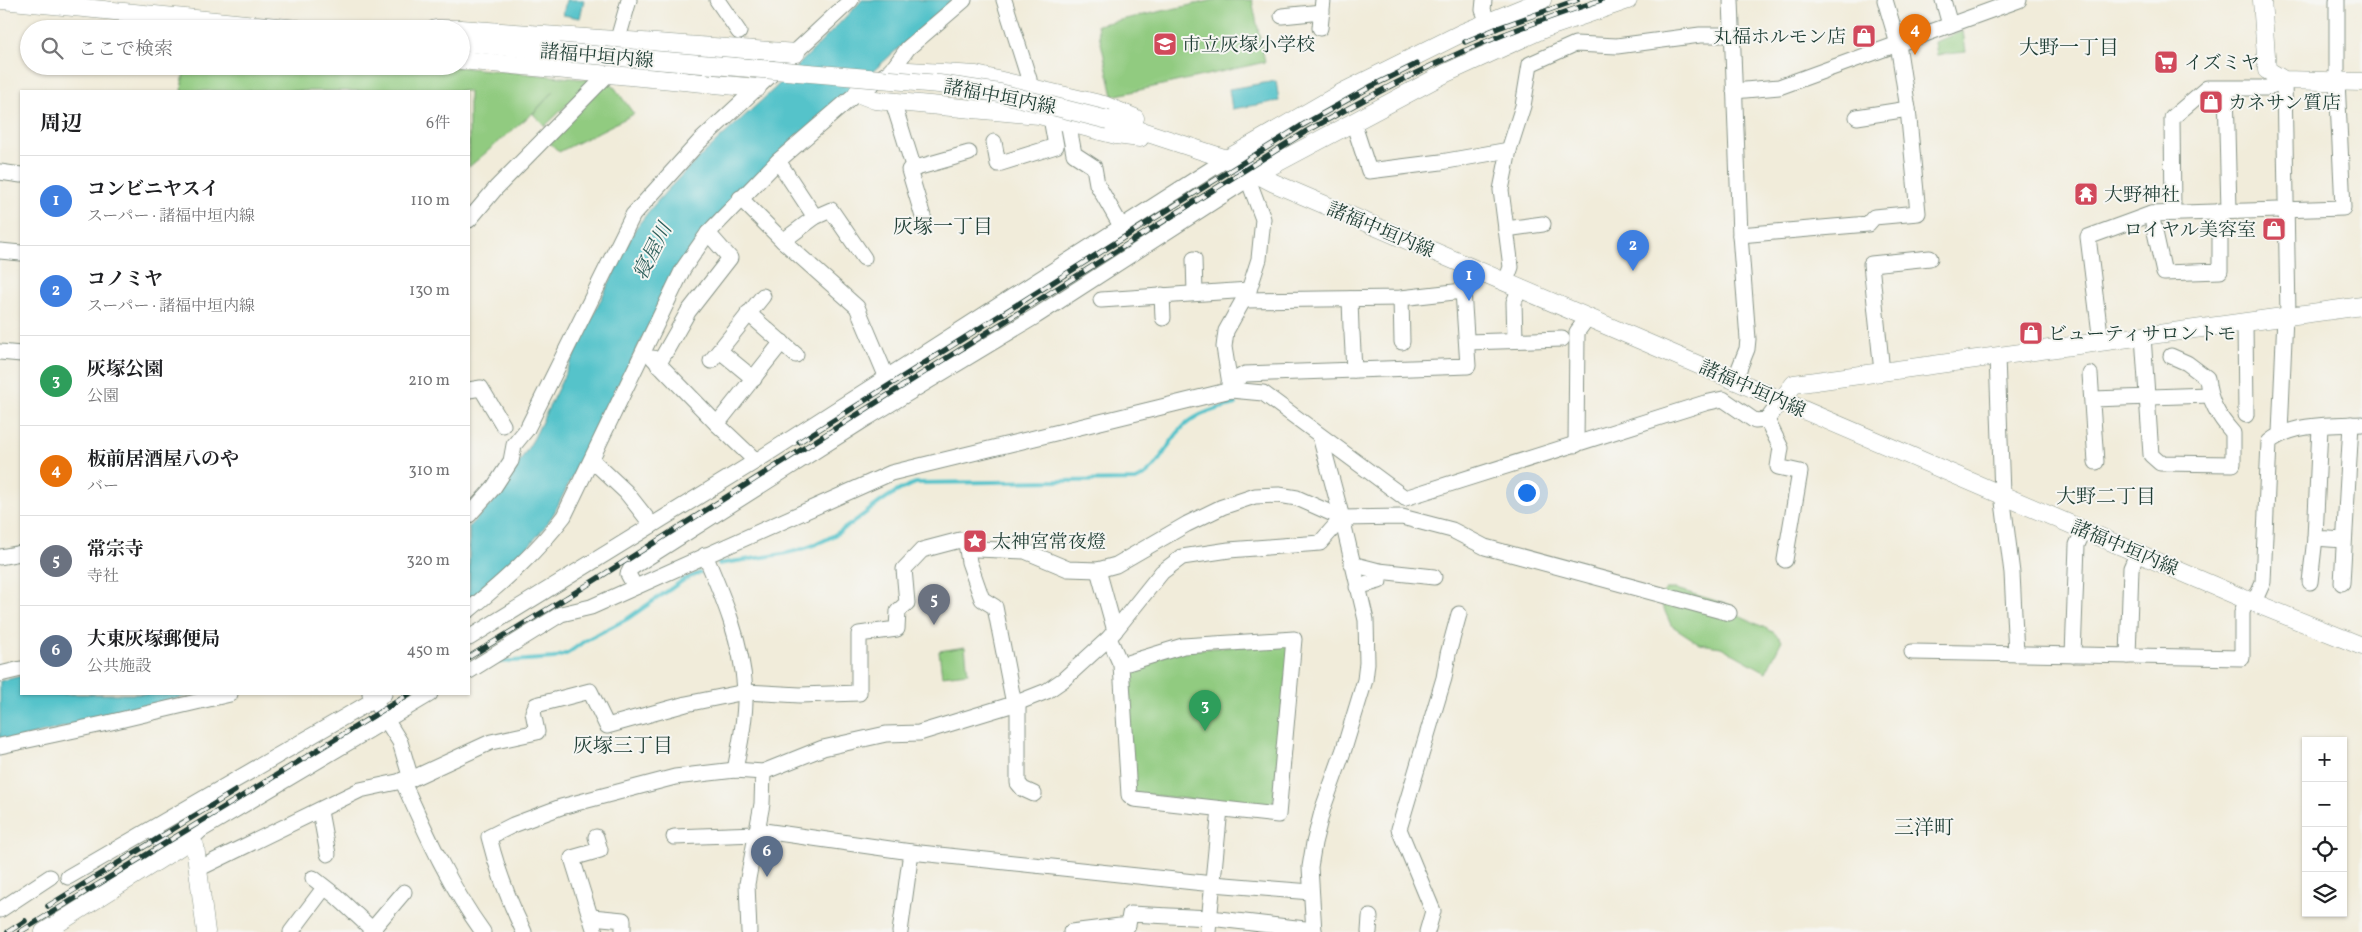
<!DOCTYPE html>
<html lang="ja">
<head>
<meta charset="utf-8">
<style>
  :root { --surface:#fff; --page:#f2f2f2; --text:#202124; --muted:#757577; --line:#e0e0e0; --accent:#0f766e }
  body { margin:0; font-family:Vollkorn,"Noto Serif JP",serif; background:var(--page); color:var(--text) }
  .controls { position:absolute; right:15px; bottom:15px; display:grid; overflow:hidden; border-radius:0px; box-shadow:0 1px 4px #0004 }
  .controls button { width:45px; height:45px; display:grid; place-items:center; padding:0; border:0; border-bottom:1px solid var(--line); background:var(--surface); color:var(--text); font:25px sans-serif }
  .you { position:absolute; left:1526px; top:492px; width:18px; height:18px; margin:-12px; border:4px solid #fff; border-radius:50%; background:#1a73e8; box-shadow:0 0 0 8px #1a73e833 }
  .badge { display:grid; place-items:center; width:32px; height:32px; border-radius:50%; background:var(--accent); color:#fff; font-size:16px; font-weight:700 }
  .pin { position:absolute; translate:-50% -41px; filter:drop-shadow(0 1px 2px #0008) }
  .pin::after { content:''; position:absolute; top:26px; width:18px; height:15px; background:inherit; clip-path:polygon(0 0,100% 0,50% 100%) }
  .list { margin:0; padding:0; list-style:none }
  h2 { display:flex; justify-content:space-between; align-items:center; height:65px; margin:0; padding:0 20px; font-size:21px }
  h2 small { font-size:16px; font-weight:400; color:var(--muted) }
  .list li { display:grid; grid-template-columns:32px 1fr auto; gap:15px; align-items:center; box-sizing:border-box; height:90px; padding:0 20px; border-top:1px solid var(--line) }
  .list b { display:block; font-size:19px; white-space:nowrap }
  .list p { margin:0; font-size:16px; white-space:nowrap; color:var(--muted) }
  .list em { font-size:16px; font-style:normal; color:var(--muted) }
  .icon { flex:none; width:28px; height:28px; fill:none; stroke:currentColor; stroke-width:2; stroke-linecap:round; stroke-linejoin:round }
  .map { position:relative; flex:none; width:2362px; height:932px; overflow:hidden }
  .search { position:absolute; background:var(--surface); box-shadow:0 1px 4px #0004; left:20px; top:20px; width:450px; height:55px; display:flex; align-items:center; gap:12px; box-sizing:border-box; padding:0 18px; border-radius:28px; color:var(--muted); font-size:19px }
  .panel { position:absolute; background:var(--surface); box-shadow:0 1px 4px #0004; left:20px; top:90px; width:450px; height:605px; border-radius:0px }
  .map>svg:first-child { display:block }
  .green { fill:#91cb80; stroke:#58845a }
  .water { fill:#55c3ca; stroke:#3a807f }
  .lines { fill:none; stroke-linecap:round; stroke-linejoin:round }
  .stream { stroke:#55c3ca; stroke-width:4 }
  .minor-casing { stroke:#889487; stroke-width:17 }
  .tertiary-casing { stroke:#889487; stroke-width:19 }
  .minor { stroke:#fff; stroke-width:15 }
  .tertiary { stroke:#fff; stroke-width:18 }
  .rail-casing { stroke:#1f3d34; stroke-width:5.5 }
  .rail { stroke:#f6f6f2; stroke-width:4; stroke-dasharray:11; stroke-linecap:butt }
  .tertiary-bridge-casing { stroke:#889487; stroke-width:19; stroke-linecap:butt }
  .tertiary-bridge { stroke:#fff; stroke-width:18 }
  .labels { text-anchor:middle; stroke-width:4; stroke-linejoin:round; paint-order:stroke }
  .poi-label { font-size:19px; fill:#1f3d34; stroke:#f6f6f2; text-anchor:start }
  .street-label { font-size:19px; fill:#1f3d34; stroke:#f6f6f2 }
  .neighbourhood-label { font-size:20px; fill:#1f3d34; stroke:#f6f6f2 }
  .water-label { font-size:20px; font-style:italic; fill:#2c5e5a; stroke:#f6f6f2 }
</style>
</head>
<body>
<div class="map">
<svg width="2362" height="932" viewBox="0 0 2362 932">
  <rect width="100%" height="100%" fill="#f6f6f2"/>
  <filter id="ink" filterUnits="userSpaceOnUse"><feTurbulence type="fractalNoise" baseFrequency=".02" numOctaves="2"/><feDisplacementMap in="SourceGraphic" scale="10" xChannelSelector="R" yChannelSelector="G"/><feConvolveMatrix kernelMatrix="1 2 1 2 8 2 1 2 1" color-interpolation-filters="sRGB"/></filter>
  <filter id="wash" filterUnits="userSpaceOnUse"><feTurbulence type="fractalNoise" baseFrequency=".0096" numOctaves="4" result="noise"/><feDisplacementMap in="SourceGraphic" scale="20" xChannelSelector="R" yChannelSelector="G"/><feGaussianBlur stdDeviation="1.12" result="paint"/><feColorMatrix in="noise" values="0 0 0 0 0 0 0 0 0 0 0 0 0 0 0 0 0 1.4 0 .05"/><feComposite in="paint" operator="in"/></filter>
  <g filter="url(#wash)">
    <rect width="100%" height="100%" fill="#f1ecda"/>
    <g class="green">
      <path d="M 1214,0 L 1252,0 L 1265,62 L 1113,96 L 1097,25 Z"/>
      <path d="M 1963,31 L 1966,52 L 1937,55 L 1935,42 Z"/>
      <path d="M 184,66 L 447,66 L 593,80 L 545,126 L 533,114 L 554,91 L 534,112 L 469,167 L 469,91 L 182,91 Z"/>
      <path d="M 609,80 L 634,114 L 559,152 L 548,141 Z"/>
      <path d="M 1666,589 L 1676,589 L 1733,606 L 1733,612 L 1773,632 L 1782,640 L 1766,672 L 1721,647 L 1700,644 L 1671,625 L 1659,598 Z"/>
      <path d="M 1290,643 L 1273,809 L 1133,793 L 1124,668 L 1183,650 Z"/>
      <path d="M 965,647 L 968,673 L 942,676 L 939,651 Z"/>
    </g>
    <g class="water">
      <path d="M 566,0 L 584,0 L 580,18 L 563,15 Z"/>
      <path d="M 862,0 L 952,0 L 791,145 L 678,268 L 553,515 C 531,548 501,576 469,600 L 469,526 L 499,496 L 534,438 L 635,229 C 674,176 726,134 774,89 C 804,60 833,30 862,0 Z"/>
      <path d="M 1276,81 L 1279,101 L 1232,109 L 1229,89 Z"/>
      <path d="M 21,676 L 21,694 L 196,694 L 0,743 L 0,681 Z"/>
    </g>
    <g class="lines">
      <g class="stream">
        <path d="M 719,564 C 754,557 790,557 823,541 C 858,525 878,496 916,483 L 1136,480 C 1160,470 1166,442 1185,425 C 1198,413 1219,408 1236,404"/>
        <path d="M 499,662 L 554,658 L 568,653 L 586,640 L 627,619 L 685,579 L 700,573"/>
      </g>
    </g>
  </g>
  <g filter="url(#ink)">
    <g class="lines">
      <g class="minor-casing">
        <g id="minor">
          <path d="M 717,0 L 739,32"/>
          <path d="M 1004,0 L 1029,79 L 1029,87"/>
          <path d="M 1484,0 L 1483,10 L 1488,22"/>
          <path d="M 1731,0 L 1740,235 L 1748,339 L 1747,349 L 1735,379"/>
          <path d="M 1885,0 L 1898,44 L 1908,109"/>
          <path d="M 1943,0 L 1950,25"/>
          <path d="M 1282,16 L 1322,12"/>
          <path d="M 1320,28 L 1323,0"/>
          <path d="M 2226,89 L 2229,211"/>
          <path d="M 1734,91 L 1779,87 L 2019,0"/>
          <path d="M 893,102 L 914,169"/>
          <path d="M 1068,122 L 1074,154 L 1094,167 L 1097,184 L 1121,226"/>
          <path d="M 1353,122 L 1369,171 L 1441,162 L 1509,150"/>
          <path d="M 994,142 L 998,164 L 1056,146 L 1051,118"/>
          <path d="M 778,161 L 815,217"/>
          <path d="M 0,172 L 21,175"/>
          <path d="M 740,198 L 783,241 L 857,307 L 887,378"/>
          <path d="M 2173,213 L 2172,118 L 2207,88 L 2267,88 L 2284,80 L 2288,316"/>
          <path d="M 2151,214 L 2164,273 L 2220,271 L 2220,211"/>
          <path d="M 469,220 L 496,188 L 608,74 L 629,0"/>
          <path d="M 924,220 L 909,170 L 969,153"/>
          <path d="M 1506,229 L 1543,224"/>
          <path d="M 1740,235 L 1868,224 L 1874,217 L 1918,213 L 1908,109 L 1857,117"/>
          <path d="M 783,241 L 815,217 L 831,210 L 864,258"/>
          <path d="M 0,251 L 21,253"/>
          <path d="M 1194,259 L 1195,293"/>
          <path d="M 1506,281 L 1511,267 L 1501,190 L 1509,150 L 1523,106 L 1530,64 L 1575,44 L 1617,46 L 1700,35 L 1731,35"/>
          <path d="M 1162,295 L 1163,318"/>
          <path d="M 1401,298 L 1402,342"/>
          <path d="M 1350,299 L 1351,328"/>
          <path d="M 1101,300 L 1249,290"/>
          <path d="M 1244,300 L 1401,298 L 1463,291"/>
          <path d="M 748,313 L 796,355"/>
          <path d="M 2245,322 L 2246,415"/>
          <path d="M 1352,333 L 1354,370"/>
          <path d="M 2143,336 L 2151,455 L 2160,463 L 2233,464 L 2233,433 C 2218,416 2209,401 2207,378 L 2187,363 L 2171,356"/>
          <path d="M 1515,340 L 1514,302 L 1520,288"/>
          <path d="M 1467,342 L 1562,339"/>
          <path d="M 2101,342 L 2088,237 L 2151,214 L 2343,208 L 2337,80 L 2337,0"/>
          <path d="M 720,351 L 754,379"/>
          <path d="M 0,352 L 21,354"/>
          <path d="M 1997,357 L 2002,494 L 2012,573 L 2016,654"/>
          <path d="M 653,358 L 717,424 L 756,461"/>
          <path d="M 711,361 L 763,296"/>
          <path d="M 658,365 L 688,312 L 730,258 L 708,233"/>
          <path d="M 1882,372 L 1871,264 L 1930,258"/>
          <path d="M 2090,374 L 2096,462"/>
          <path d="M 1229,383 L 1245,374 L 1468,366 L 1463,291 L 1472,268"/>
          <path d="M 469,390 L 481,388 L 503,425"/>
          <path d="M 1231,390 L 1224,347 L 1226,331 L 1249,290 L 1259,259 L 1263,219 L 1248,179"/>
          <path d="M 2093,399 L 2209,395"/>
          <path d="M 1767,420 L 1781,448 L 1778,467 L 1800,472 L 1785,560"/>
          <path d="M 717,424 L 782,342"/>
          <path d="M 2320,427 L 2315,538 L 2343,540"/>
          <path d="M 2280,433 L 2285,316"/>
          <path d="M 1576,445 L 1577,332 L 1588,317"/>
          <path d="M 592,460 L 626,492 L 652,525"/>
          <path d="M 1405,498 L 1705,403 L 1723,399 L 1755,421 L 1767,420 L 1781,401"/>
          <path d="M 469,515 L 494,487 L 511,461 L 514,445 L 527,429 L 633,215 L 699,142 L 851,0"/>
          <path d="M 966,543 L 969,562 L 982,599 L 995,607 L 1014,704"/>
          <path d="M 705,555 C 724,599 742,642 745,690 C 746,717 740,744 735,770"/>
          <path d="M 0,557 L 21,553"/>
          <path d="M 1352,564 L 1379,571 L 1379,581 L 1357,587"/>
          <path d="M 1098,570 L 1115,631"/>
          <path d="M 1379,571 L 1434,577"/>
          <path d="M 2310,582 L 2315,538"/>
          <path d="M 2342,583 L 2351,424"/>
          <path d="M 635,587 L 628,574 L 631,568 L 867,418 L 1036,316 L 1256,174"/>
          <path d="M 2254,602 L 2263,582 L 2269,442 C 2292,423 2333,425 2362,424"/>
          <path d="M 469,610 C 504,581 537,552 564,516 L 683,269 L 708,233 L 778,161 L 851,98 L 892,70 L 908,48 L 964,0"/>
          <path d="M 469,638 L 756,461 L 1227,159"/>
          <path d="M 1109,638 L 1121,665 L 1129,795 L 1134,799 L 1278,815 L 1294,639 L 1183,646 L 1121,665"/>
          <path d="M 1912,652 L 2242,658 L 2242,612 L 2247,600"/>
          <path d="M 2073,655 L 2077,545 L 2084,529"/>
          <path d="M 2128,656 L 2131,568 L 2138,552"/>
          <path d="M 469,671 L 561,614 L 591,607 L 891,473 L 1231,390 L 1263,393 L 1405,498"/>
          <path d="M 0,674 L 21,669"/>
          <path d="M 370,694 L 400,742 L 411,779"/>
          <path d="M 1018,702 L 1018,783 L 1023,789 L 1034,794"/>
          <path d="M 0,746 L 103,724 L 230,694"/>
          <path d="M 402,780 C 426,833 449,885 483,932"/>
          <path d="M 320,811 L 328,854"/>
          <path d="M 152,829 L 168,852"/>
          <path d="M 757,830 L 911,852 L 1213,884 L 1311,892"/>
          <path d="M 674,837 L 756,834"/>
          <path d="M 189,841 L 201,830 L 430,694"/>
          <path d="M 200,868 L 360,790 L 411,779 L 491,742 L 537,732 L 533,712 L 536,705 L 590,691 L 607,726 L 686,704 L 745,692 L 800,695 L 859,693 L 859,634 L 897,629 L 898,611 L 907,603 L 904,569 L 922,550 L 960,540 L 977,549 L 1025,551 L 1068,569 L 1098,570 L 1116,565 L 1187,524 L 1222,507 L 1255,496 L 1279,495 L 1297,498 L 1342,518 L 1402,517 L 1452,530 L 1485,547 L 1729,613"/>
          <path d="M 68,877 L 384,694"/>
          <path d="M 313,878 L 336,896 L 375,932"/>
          <path d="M 0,910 L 50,877"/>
          <path d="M 592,917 L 623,920 L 623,932"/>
          <path d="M 291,932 L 324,888"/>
          <path d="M 370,932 L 404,892"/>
          <path d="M 524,932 C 509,901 497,870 489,837 L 513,825 L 561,807 L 675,777 L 735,770 L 763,772 L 823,748 L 886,734 L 919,733 L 1014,704 L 1047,691 L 1063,680 L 1109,638 L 1162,572 L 1182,557 L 1229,550 L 1320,543 L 1342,518"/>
          <path d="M 595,932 L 572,858 L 600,850 L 596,837"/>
          <path d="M 749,932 L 747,884 L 762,804 L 763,772"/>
          <path d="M 900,932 L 911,852"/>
          <path d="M 1071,932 L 1128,925 L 1130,914 L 1210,918 L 1314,930"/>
          <path d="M 1208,932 L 1220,809"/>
          <path d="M 1314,932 L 1310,867 L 1314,843 L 1323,808 L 1344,749 L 1365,680 L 1367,663 L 1366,620 L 1342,518 L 1320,436"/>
          <path d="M 1369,932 L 1370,917"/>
          <path d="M 1427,932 L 1433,911 L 1399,829 L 1444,678 L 1448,654 L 1459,614"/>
        </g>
      </g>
      <g class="tertiary-casing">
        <g id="tertiary">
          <path d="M 2,0 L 298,29"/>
          <path d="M 2262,0 L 2267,70 L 2284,80 L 2362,82"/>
          <path d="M 435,29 L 460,29"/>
          <path d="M 461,29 L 796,53"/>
          <path d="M 461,42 L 559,52"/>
          <path d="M 461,60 L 757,88"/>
          <path d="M 892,70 L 976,75 L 1104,105 L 1135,118"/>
          <path d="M 857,93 L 875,100 L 1039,115 L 1116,135 L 1140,138"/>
          <path d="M 1108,120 L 1227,159 L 1274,183 L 2247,600 L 2362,646"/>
          <path d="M 1227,159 L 1343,92 L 1462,33 L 1542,0"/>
          <path d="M 1256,174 L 1446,73 L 1543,29 L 1628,0"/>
          <path d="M 1781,401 L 1794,384 L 2362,306"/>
          <path d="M 44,932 L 189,841 L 195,846 L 206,932"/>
        </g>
      </g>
      <use href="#minor" class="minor"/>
      <use href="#tertiary" class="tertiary"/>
      <g class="rail-casing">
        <g id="rail">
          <path d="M 1465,42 L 1498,28 L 1577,0"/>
          <path d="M 799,442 L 1301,126 L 1372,86 L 1417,64"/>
          <path d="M 469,657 L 584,587 L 1305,132 C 1351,107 1396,81 1444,60 C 1495,36 1547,18 1601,0"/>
          <path d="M 48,906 L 235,791"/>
          <path d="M 8,932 L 25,921"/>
          <path d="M 20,932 L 409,694"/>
        </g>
      </g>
      <use href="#rail" class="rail"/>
      <g class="tertiary-bridge-casing">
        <path id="tertiary-bridge" d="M 559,52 L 939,84 L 1000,93 L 1108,120"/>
      </g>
      <use href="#tertiary-bridge" class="tertiary-bridge"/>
    </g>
  </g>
  <defs>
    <g id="shop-square" transform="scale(1.25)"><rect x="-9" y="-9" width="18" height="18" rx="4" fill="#d1495b" stroke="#f6f6f2"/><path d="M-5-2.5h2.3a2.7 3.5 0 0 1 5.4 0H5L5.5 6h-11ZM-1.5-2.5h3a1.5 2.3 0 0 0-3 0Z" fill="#fff"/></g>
    <g id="school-square" transform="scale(1.25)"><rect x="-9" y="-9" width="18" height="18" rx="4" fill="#d1495b" stroke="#f6f6f2"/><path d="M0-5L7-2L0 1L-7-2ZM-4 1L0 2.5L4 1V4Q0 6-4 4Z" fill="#fff"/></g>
    <g id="supermarket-square" transform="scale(1.25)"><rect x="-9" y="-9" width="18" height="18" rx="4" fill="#d1495b" stroke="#f6f6f2"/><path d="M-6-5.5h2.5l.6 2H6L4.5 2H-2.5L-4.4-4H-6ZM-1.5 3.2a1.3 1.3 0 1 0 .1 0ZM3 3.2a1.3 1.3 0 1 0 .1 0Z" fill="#fff"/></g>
    <g id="temple-square" transform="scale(1.25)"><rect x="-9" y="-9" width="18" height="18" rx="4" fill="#d1495b" stroke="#f6f6f2"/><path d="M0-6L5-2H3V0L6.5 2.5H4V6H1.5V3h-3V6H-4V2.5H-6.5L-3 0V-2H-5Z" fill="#fff"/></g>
    <g id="sight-square" transform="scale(1.25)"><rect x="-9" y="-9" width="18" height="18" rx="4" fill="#d1495b" stroke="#f6f6f2"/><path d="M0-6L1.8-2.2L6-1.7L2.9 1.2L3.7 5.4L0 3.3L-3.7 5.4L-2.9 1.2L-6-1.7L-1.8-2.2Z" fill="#fff"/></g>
  </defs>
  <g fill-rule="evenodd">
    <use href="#shop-square" x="1864" y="36"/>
    <use href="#school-square" x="1165" y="44"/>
    <use href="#supermarket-square" x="2166" y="62"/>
    <use href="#shop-square" x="2211" y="102"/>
    <use href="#temple-square" x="2086" y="194"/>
    <use href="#shop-square" x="2274" y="229"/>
    <use href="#shop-square" x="2031" y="333"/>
    <use href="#sight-square" x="975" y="541"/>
  </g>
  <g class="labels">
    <g class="poi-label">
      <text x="1846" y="43" text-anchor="end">丸福ホルモン店</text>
      <text x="1182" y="51">市立灰塚小学校</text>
      <text x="2184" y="69">イズミヤ</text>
      <text x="2228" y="109">カネサン質店</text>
      <text x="2104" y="201">大野神社</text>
      <text x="2256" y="236" text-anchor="end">ロイヤル美容室</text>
      <text x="2048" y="340">ビューティサロントモ</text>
      <text x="992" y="548">太神宮常夜燈</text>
    </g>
    <g class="street-label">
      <text transform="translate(597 55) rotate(5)" y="7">諸福中垣内線</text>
      <text transform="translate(1000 96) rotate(11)" y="7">諸福中垣内線</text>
      <text transform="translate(1381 229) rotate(23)" y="7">諸福中垣内線</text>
      <text transform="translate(1753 388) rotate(24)" y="7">諸福中垣内線</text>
      <text transform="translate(2125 547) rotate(23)" y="7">諸福中垣内線</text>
    </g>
    <g class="neighbourhood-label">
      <text x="2069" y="54">大野一丁目</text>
      <text x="943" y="233">灰塚一丁目</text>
      <text x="2106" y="503">大野二丁目</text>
      <text x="623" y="752">灰塚三丁目</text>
      <text x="1924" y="834">三洋町</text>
    </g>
    <g class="water-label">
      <text transform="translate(652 251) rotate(-63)" y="7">寝屋川</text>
    </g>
  </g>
</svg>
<div class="controls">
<button>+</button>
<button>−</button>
<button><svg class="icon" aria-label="locate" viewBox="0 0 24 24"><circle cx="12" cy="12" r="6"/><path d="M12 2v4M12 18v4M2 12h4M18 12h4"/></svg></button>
<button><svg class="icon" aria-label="layers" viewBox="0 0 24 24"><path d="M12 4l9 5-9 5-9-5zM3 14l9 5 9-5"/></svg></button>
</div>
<div class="you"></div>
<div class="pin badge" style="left:1469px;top:301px;background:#3f7fe0">1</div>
<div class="pin badge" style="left:1633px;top:271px;background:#3f7fe0">2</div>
<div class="pin badge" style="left:1205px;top:731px;background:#2e9e5b">3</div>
<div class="pin badge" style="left:1915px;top:55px;background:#e8710a">4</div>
<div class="pin badge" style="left:934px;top:625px;background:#6b7280">5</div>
<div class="pin badge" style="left:767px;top:877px;background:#5c6f8a">6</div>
<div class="search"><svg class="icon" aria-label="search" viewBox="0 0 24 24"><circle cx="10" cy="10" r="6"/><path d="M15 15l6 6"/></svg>ここで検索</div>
<section class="panel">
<h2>周辺<small>6件</small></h2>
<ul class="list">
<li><span class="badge" style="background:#3f7fe0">1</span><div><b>コンビニヤスイ</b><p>スーパー · 諸福中垣内線</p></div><em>110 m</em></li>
<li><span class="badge" style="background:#3f7fe0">2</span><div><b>コノミヤ</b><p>スーパー · 諸福中垣内線</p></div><em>130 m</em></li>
<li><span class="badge" style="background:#2e9e5b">3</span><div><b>灰塚公園</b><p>公園</p></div><em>210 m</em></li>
<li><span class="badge" style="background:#e8710a">4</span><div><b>板前居酒屋八のや</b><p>バー</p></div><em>310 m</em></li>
<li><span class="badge" style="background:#6b7280">5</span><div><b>常宗寺</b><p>寺社</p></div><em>320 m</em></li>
<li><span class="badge" style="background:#5c6f8a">6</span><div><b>大東灰塚郵便局</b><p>公共施設</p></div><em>450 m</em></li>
</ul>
</section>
</div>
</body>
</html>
